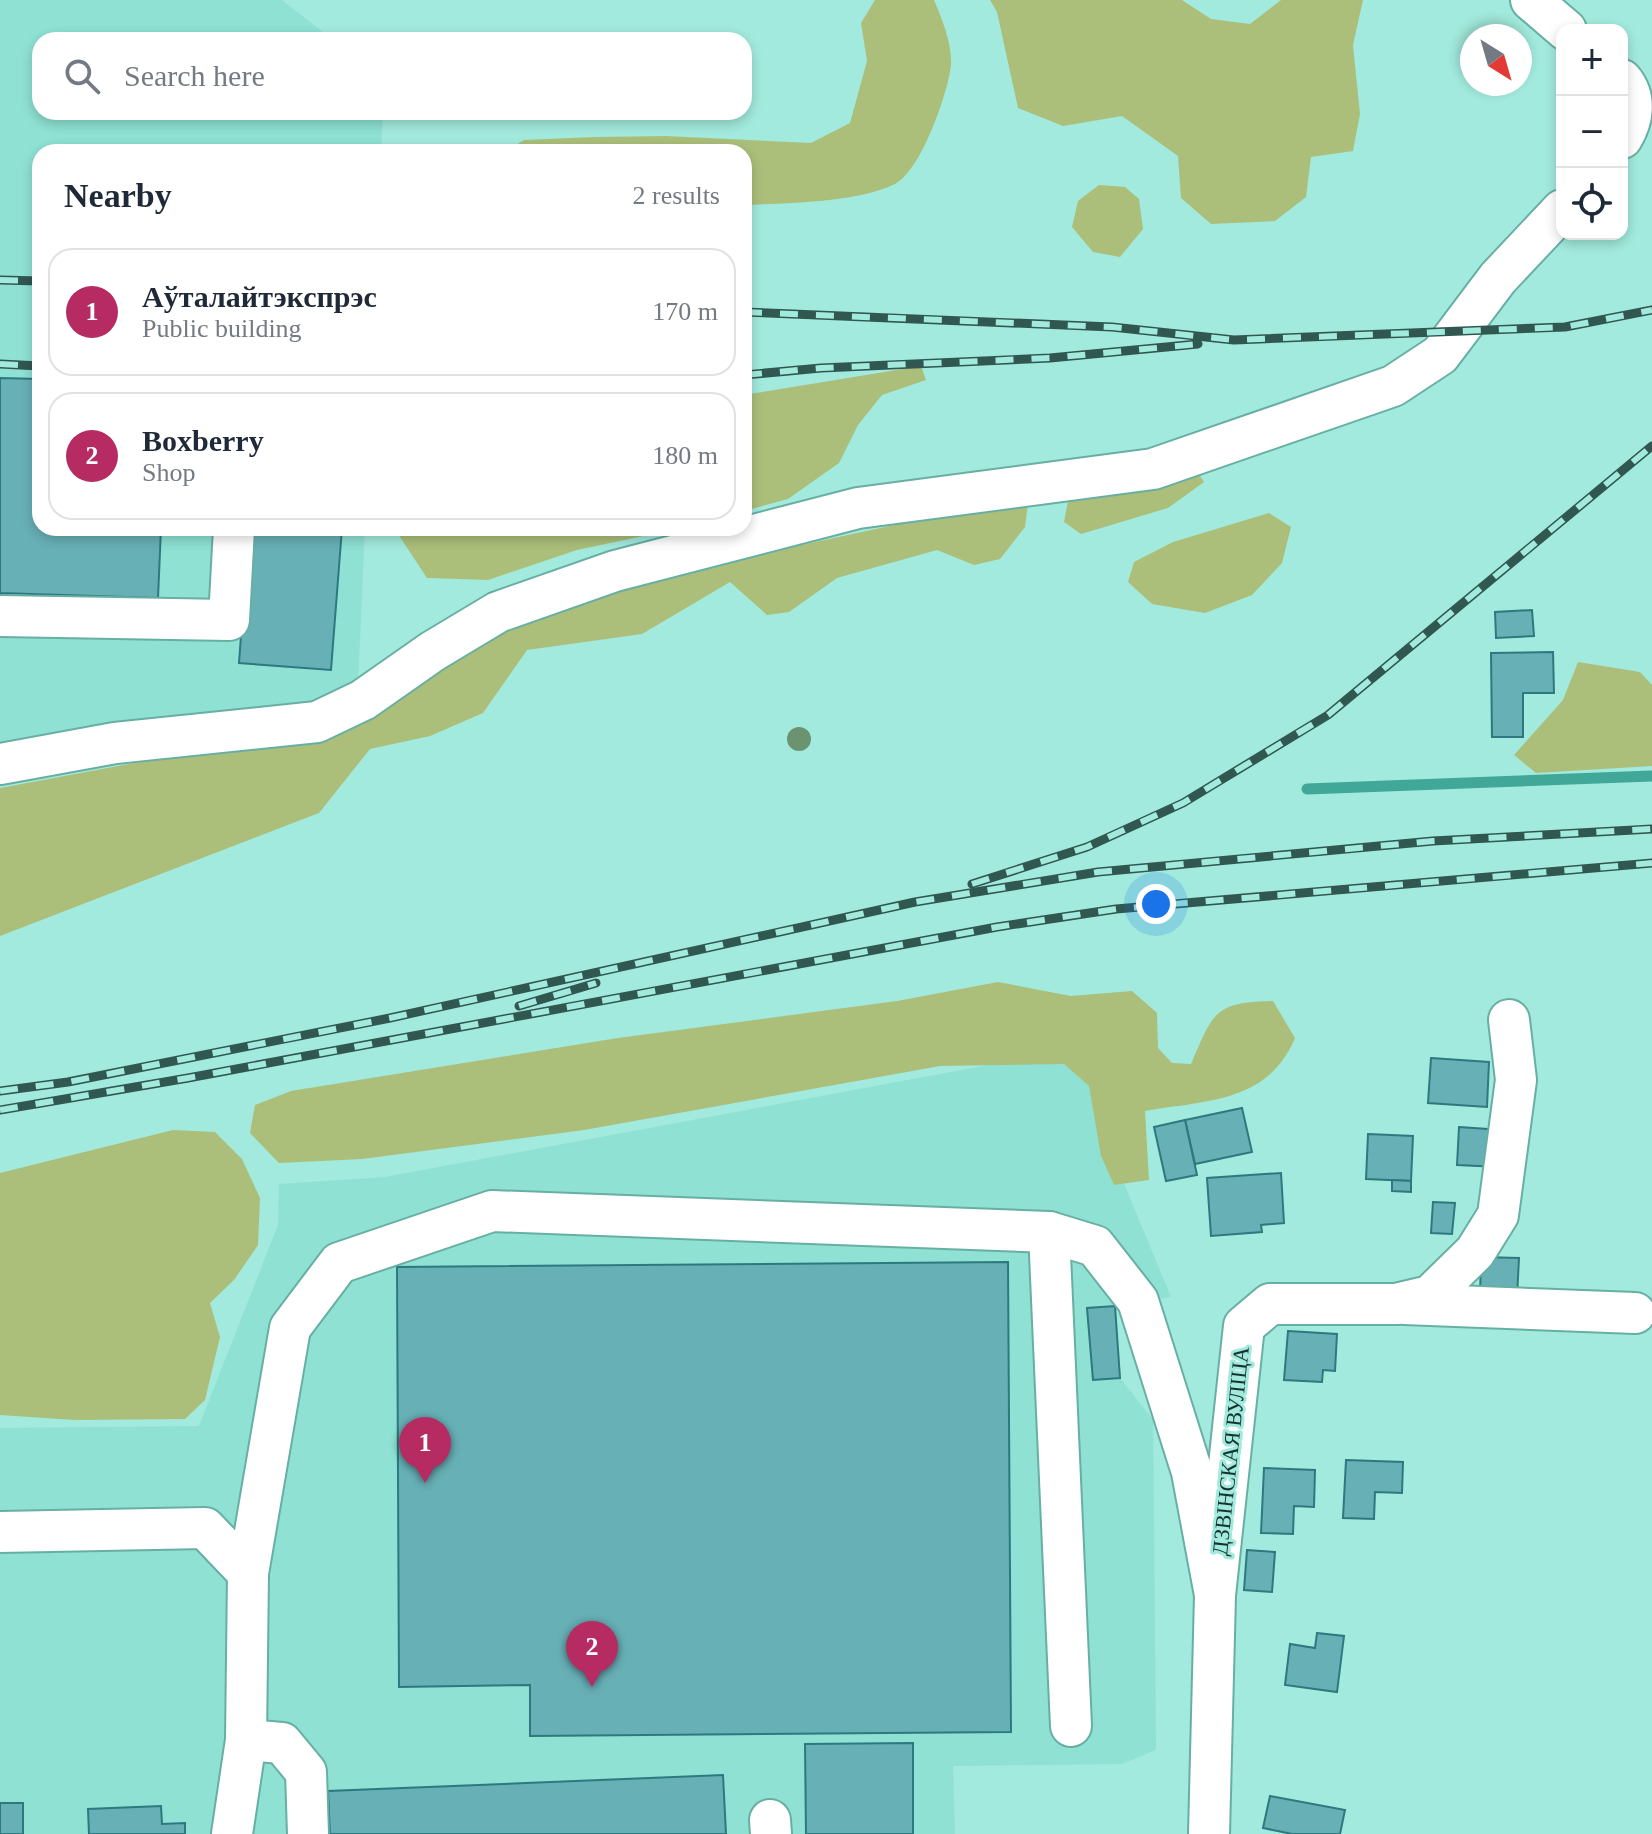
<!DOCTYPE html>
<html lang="en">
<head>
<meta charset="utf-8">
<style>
  :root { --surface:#fff; --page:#f6f6f7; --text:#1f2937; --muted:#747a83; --line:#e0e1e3; --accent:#b72b63 }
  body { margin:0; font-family:"Times New Roman",serif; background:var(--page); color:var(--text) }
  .controls { position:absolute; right:24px; top:24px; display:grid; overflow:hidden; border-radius:16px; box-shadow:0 4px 12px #0003 }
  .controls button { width:72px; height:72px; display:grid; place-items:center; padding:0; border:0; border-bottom:2px solid var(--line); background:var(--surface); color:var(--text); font:40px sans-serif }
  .compass { position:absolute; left:1460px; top:24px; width:72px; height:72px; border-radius:50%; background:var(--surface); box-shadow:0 4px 12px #0003; rotate:143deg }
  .you { position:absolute; left:1156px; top:904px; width:28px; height:28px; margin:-20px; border:6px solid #fff; border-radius:50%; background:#1a73e8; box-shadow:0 0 0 12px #1a73e833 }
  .badge { display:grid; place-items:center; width:52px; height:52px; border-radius:50%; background:var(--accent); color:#fff; font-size:26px; font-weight:700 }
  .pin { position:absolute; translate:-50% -66px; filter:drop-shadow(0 2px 4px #0008) }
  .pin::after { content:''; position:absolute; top:42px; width:28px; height:24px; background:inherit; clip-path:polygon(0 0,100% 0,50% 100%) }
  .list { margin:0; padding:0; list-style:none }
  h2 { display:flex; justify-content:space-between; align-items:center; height:104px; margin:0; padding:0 32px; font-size:34px }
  h2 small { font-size:26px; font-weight:400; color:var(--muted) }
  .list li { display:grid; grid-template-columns:52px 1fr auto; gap:24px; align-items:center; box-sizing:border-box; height:128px; margin:0 16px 16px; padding:0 16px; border:2px solid var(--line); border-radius:24px }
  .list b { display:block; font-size:30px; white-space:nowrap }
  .list p { margin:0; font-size:26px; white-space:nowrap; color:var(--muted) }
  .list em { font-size:26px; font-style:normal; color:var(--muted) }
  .icon { flex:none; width:44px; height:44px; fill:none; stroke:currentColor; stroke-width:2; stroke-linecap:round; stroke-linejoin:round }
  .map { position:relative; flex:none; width:1652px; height:1834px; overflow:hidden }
  .search { position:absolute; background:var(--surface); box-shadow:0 4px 12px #0003; left:32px; top:32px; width:720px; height:88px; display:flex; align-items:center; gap:20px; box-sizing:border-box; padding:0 28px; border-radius:24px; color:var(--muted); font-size:30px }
  .panel { position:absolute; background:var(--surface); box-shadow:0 4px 12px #0003; left:32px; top:144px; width:720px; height:392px; border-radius:24px }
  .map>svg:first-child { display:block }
  .built { fill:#8ee1d3 }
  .green { fill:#abbf7a }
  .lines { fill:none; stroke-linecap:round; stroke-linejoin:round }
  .stream { stroke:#41a899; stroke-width:11 }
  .building { fill:#67b0b6; stroke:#2d797f; stroke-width:2 }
  .minor-casing { stroke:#68afa3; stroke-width:44 }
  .minor { stroke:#fff; stroke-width:40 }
  .rail-casing { stroke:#305750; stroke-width:9 }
  .rail { stroke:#a2eadd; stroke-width:6; stroke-dasharray:18; stroke-linecap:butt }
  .tree { fill:#6b9370 }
  .labels { text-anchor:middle; stroke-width:6; stroke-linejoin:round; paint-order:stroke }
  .street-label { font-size:22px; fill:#15332e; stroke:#a2eadd }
</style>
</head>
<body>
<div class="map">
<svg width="1652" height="1834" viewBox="0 0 1652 1834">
  <rect width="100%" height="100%" fill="#a2eadd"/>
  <g class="built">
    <path d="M 0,0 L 282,0 L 333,40 L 40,40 L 40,112 L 383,112 L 381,152 L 40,152 L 40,528 L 365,528 L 358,684 L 303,708 L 0,749 Z"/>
    <path d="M 1091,1046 L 1125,1186 L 1171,1297 L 1115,1306 L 1120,1378 L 1153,1420 L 1156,1750 L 1122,1764 L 953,1766 L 955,1834 L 0,1834 L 0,1428 L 199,1426 L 278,1225 L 279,1184 L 385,1177 Z"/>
  </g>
  <g class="green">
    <path d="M 875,0 L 934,0 C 942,19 952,43 951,65 C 948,93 921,171 895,184 C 855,203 788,203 744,205 L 744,152 L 505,152 L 524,140 L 595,137 L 666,136 L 811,143 L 850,123 L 867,61 L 861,23 Z"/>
    <path d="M 990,0 L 1182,0 L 1211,19 L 1250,24 L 1281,0 L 1363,0 L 1353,45 L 1360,114 L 1353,151 L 1311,157 L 1306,197 L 1275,221 L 1211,224 L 1181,198 L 1178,156 L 1122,116 L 1063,126 L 1018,108 L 997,12 Z"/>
    <path d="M 1099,185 L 1125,187 L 1139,199 L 1143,229 L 1120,257 L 1093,252 L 1072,227 L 1078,201 Z"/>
    <path d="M 921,366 L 926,380 L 882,395 L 858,425 L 839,463 L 788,499 L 744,511 L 744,395 Z"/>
    <path d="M 1194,467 L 1204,482 L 1168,508 L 1081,534 L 1064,522 L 1068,501 L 1093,485 Z"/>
    <path d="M 1029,496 L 1025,527 L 1000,559 L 974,565 L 937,550 L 837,578 L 789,612 L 767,615 L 730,582 L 642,634 L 527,650 L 483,713 L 430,736 L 370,749 L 319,813 L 0,936 L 0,788 L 279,736 L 428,653 L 644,579 Z"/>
    <path d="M 1269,513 L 1291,527 L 1282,563 L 1252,595 L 1205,613 L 1152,604 L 1128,582 L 1134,562 L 1173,542 Z"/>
    <path d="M 399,528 L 681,528 L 577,550 L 488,580 L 427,578 L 400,537 Z"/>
    <path d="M 1578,662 L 1640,672 L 1652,685 L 1652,766 L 1536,773 L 1514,755 L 1563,700 Z"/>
    <path d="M 998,982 L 1071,996 L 1132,991 L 1157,1013 L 1158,1048 L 1172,1063 L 1191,1064 C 1213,1013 1214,1002 1273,1001 L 1295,1038 C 1267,1104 1205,1100 1145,1111 L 1149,1180 L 1114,1185 L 1101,1156 L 1089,1086 L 1064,1064 L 940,1066 L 584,1130 L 362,1159 L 279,1163 L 250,1133 L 255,1105 L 291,1091 L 618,1038 L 897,1001 Z"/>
    <path d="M 173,1130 L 215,1132 L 242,1159 L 260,1198 L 258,1245 L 234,1280 L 210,1303 L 220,1337 L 205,1400 L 185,1419 L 75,1420 L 0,1415 L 0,1173 Z"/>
  </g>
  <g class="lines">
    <path class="stream" d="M 1307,789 L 1652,776"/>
  </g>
  <g class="building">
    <path d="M 0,378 L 40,379 L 40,528 L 161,528 L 158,598 L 0,593 Z"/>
    <path d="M 249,528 L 342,528 L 331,670 L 239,663 Z"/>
    <path d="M 1532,610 L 1534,636 L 1496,638 L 1495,612 Z"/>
    <path d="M 1553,652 L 1554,693 L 1523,693 L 1523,737 L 1492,737 L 1491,653 Z"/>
    <path d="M 1431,1058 L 1489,1062 L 1487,1107 L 1428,1103 Z"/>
    <path d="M 1242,1108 L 1252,1152 L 1195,1164 L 1185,1120 Z"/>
    <path d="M 1185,1120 L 1197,1175 L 1166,1181 L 1154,1127 Z"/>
    <path d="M 1459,1127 L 1502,1130 L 1499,1167 L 1457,1165 Z"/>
    <path d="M 1368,1134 L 1413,1136 L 1411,1181 L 1366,1179 Z"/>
    <path d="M 1281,1173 L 1284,1223 L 1261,1225 L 1262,1232 L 1211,1236 L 1207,1178 Z"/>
    <path d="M 1392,1180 L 1411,1181 L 1411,1192 L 1392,1191 Z"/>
    <path d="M 1433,1202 L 1455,1203 L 1452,1234 L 1431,1233 Z"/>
    <path d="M 1481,1257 L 1519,1258 L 1517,1297 L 1480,1296 Z"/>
    <path d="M 1008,1262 L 1011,1732 L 530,1736 L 530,1685 L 399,1687 L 397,1267 Z"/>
    <path d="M 1115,1306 L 1120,1378 L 1093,1380 L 1087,1308 Z"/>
    <path d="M 1288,1331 L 1337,1334 L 1335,1371 L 1323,1370 L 1322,1382 L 1284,1380 Z"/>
    <path d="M 1346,1460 L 1403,1462 L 1402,1493 L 1375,1492 L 1374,1519 L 1343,1518 Z"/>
    <path d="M 1264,1468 L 1315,1470 L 1314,1507 L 1294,1506 L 1293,1534 L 1261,1533 Z"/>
    <path d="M 1247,1550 L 1275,1552 L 1272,1592 L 1244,1590 Z"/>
    <path d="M 1317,1633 L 1344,1636 L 1337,1692 L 1285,1685 L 1290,1644 L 1315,1648 Z"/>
    <path d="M 913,1743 L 913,1834 L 806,1834 L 805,1744 Z"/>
    <path d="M 723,1775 L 726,1834 L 330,1834 L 328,1791 Z"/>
    <path d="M 1270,1796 L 1345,1810 L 1340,1834 L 1292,1834 L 1263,1828 Z"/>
    <rect x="0" y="1803" width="23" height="31"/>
    <path d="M 161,1806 L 162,1824 L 185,1823 L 185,1834 L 89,1834 L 88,1809 Z"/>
  </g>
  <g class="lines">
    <g class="minor-casing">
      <g id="minor">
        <path d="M 1531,0 L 1566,30"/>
        <path d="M 1622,80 C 1637,98 1633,120 1622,138"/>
        <path d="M 0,616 L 229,620 L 234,528"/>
        <path d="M 0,764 L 115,743 L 317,722 L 363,700 L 433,651 L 498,612 L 615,571 L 858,508 L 1153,469 L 1393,386 L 1440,355 L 1498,278 L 1562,210"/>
        <path d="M 1049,1232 L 1071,1726"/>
        <path d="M 1404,1304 L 1635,1313"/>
        <path d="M 0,1532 L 205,1528 L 248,1573 L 246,1740 L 232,1834"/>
        <path d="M 248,1573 L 290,1328 L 339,1263 L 492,1211 L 1049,1232 L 1095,1246 L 1138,1301 L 1192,1472 L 1215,1595"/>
        <path d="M 246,1740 L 282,1743 L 306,1772 L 308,1834"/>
        <path d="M 770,1820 L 771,1834"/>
        <path d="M 1209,1834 L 1215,1595 L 1244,1326 L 1270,1304 L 1396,1304 L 1430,1296 L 1475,1252 L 1498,1215 L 1516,1080 L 1509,1020"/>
      </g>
    </g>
    <use href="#minor" class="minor"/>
    <g class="rail-casing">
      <g id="rail">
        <path d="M 0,280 L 40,281"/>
        <path d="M 744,312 L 1112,327 L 1234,340 L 1565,327 L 1652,310"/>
        <path d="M 0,364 L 40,366"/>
        <path d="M 744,375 L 821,368 L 1050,358 L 1198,344"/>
        <path d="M 972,884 L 1087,847 L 1183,803 L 1328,715 L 1652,446"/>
        <path d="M 519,1006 L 596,983"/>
        <path d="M 0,1091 L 68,1082 L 390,1018 L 915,902 L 1098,872 L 1433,841 L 1652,829"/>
        <path d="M 0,1110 L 188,1078 L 997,927 L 1116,909 L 1652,863"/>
      </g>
    </g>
    <use href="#rail" class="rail"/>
  </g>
  <circle class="tree" cx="799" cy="739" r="12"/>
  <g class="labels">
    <g class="street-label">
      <text transform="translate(1230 1451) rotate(-84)" y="8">ДЗВІНСКАЯ ВУЛІЦА</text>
    </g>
  </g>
</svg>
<div class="controls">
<button>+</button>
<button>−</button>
<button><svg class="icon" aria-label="locate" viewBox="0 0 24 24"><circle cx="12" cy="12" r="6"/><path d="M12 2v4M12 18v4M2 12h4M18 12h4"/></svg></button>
</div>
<svg class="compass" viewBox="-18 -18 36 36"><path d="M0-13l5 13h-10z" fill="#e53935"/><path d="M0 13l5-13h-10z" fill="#747a83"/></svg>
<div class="you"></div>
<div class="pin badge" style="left:425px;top:1483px">1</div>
<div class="pin badge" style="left:592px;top:1687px">2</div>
<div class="search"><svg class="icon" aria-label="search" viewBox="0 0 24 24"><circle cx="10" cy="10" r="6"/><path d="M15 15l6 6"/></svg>Search here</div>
<section class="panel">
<h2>Nearby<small>2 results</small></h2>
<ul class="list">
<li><span class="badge">1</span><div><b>Аўталайтэкспрэс</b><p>Public building</p></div><em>170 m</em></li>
<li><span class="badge">2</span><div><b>Boxberry</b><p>Shop</p></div><em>180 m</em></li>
</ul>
</section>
</div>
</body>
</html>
